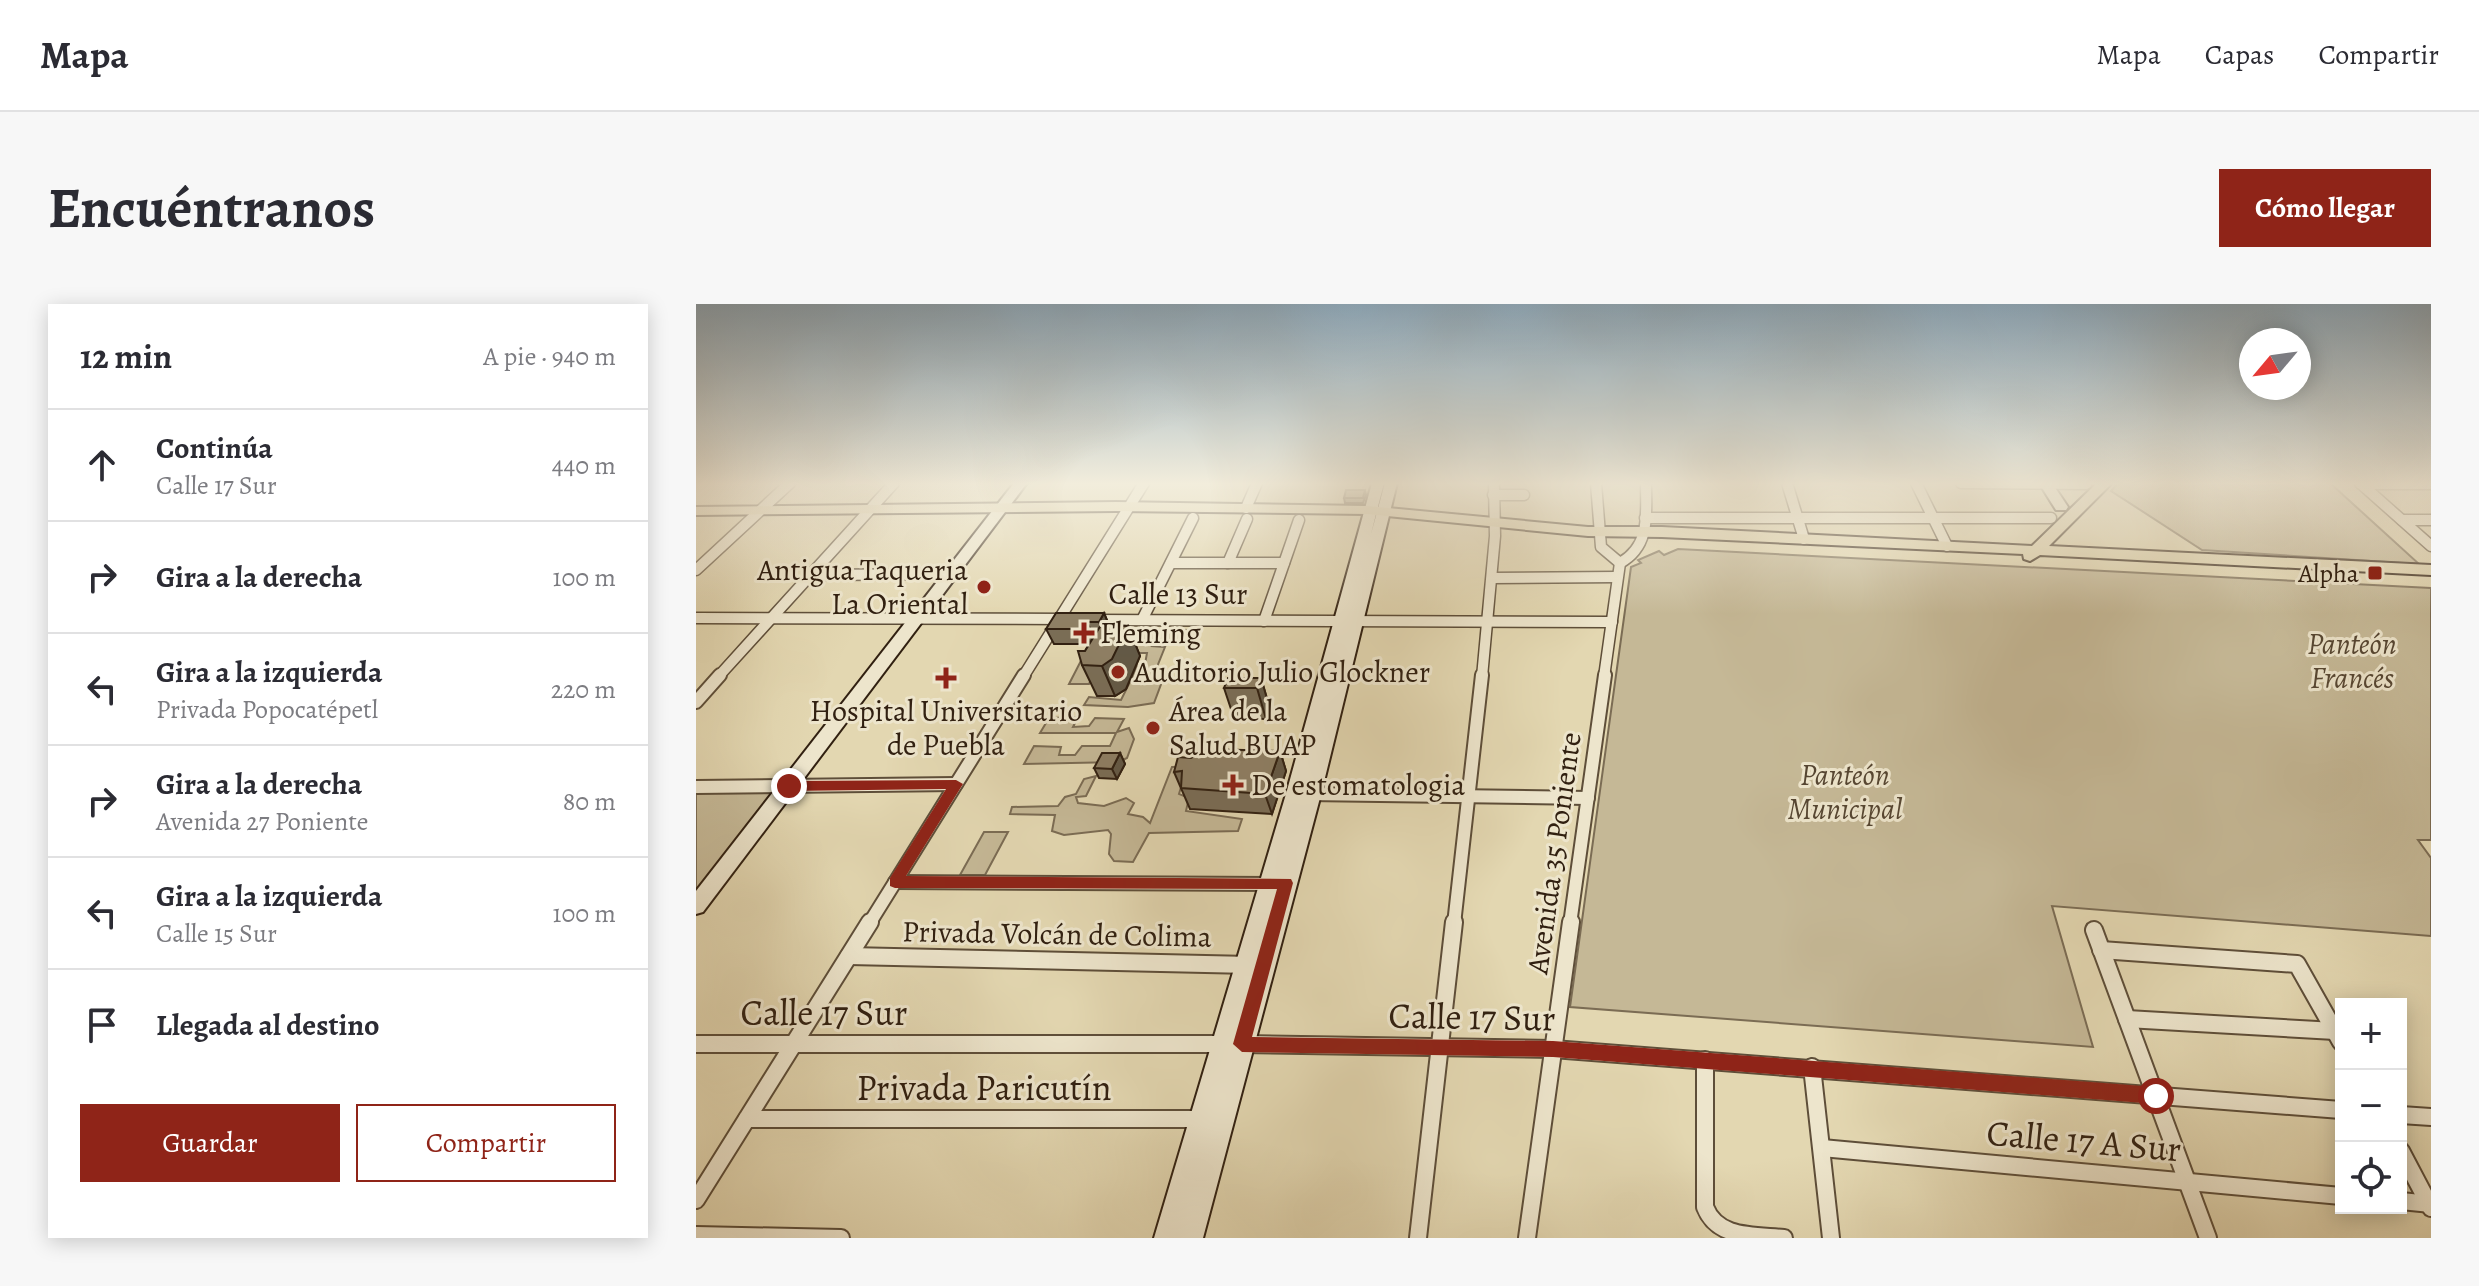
<!DOCTYPE html>
<html lang="es">
<head>
<meta charset="utf-8">
<style>
  :root { --surface:#fff; --page:#f7f7f7; --text:#2b2b33; --muted:#7c7c81; --line:#e1e1e2; --accent:#8f2418 }
  body { margin:0; font-family:Alegreya,serif; background:var(--page); color:var(--text) }
  .controls { position:absolute; right:24px; bottom:24px; display:grid; overflow:hidden; border-radius:0px; box-shadow:0 4px 20px #0003 }
  .controls button { width:72px; height:72px; display:grid; place-items:center; padding:0; border:0; border-bottom:2px solid var(--line); background:var(--surface); color:var(--text); font:40px sans-serif }
  .compass { position:absolute; left:1543px; top:24px; width:72px; height:72px; border-radius:50%; background:var(--surface); box-shadow:0 4px 20px #0003; rotate:241deg }
  .stop { position:absolute; width:24px; height:24px; margin:-18px; border:6px solid #8f2418; border-radius:50%; background:#fff }
  .stop.end { background:#8f2418; border-color:#fff; box-shadow:0 2px 8px #0008 }
  .list { margin:0; padding:0; list-style:none }
  h2 { display:flex; justify-content:space-between; align-items:center; height:104px; margin:0; padding:0 32px; font-size:34px }
  h2 small { font-size:26px; font-weight:400; color:var(--muted) }
  .list li { display:grid; grid-template-columns:52px 1fr auto; gap:24px; align-items:center; box-sizing:border-box; height:112px; padding:0 32px; border-top:2px solid var(--line) }
  .list b { display:block; font-size:30px; white-space:nowrap }
  .list p { margin:0; font-size:26px; white-space:nowrap; color:var(--muted) }
  .list em { font-size:26px; font-style:normal; color:var(--muted) }
  .actions { display:flex; gap:16px; padding:24px 32px }
  .actions a { flex:1; padding:18px 0; border:2px solid var(--accent); border-radius:0px; text-align:center; font-size:28px; color:var(--accent) }
  .actions .main { background:var(--accent); color:#fff }
  .icon { flex:none; width:44px; height:44px; fill:none; stroke:currentColor; stroke-width:2; stroke-linecap:round; stroke-linejoin:round }
  .map { position:relative; flex:none; width:1735px; height:934px; overflow:hidden; border-radius:0px }
  header { display:flex; align-items:center; gap:48px; box-sizing:border-box; height:112px; padding:0 40px; background:var(--surface); border-bottom:2px solid var(--line) }
  header strong { font-size:38px }
  nav { display:flex; gap:44px; margin-inline-start:auto; font-size:28px }
  .intro { display:flex; align-items:center; justify-content:space-between; box-sizing:border-box; height:192px; padding:0 48px }
  h1 { margin:0; font-size:56px }
  .button { padding:20px 36px; border-radius:0px; background:var(--accent); color:#fff; font-size:28px; font-weight:700 }
  main { display:flex; gap:48px; padding:0 48px }
  aside { flex:1; background:var(--surface); border-radius:0px; box-shadow:0 4px 20px #0003 }
  .map>svg:first-child { display:block }
  .green { fill:#c5b896; stroke:#7b6c54; stroke-width:2 }
  .lines { fill:none; stroke-linecap:round; stroke-linejoin:round }
  .street-far2-casing { stroke:#5e4e39; stroke-width:13 }
  .street-far1-casing { stroke:#5e4e39; stroke-width:16 }
  .street-casing { stroke:#5e4e39; stroke-width:20 }
  .secondary-casing { stroke:#312011; stroke-width:4 }
  .primary-casing { stroke:#312011; stroke-width:4 }
  .street-far2 { stroke:#ede5cc; stroke-width:10 }
  .street-far1 { stroke:#ede5cc; stroke-width:12 }
  .street { stroke:#ede5cc; stroke-width:16 }
  .secondary { fill:#ede5cc; fill-rule:evenodd }
  .primary { fill:#e3d7b1; fill-rule:evenodd }
  .wall { fill:#7a6d56; stroke:#312011; stroke-width:2 }
  .shaded-wall { fill:#635946; stroke:#312011; stroke-width:2 }
  .building { fill:#8e7f64; stroke:#312011; stroke-width:2 }
  .route { fill:#8f2418 }
  .poi-dot { fill:#8f2418; stroke:#ede5cc; stroke-width:3 }
  .labels { text-anchor:middle; stroke-width:6; stroke-linejoin:round; paint-order:stroke }
  .far-poi-label { font-size:26px; fill:#312011; stroke:#ede5cc; text-anchor:end }
  .poi-label { font-size:30px; fill:#312011; stroke:#ede5cc; text-anchor:start }
  .street-label { font-size:30px; fill:#312011; stroke:#ede5cc }
  .park-label { font-size:30px; font-style:italic; fill:#564632; stroke:#ede5cc }
  .near-street-label { font-size:36px; fill:#312011; stroke:#ede5cc }
</style>
</head>
<body>
<header>
<strong>Mapa</strong>
<nav><a>Mapa</a><a>Capas</a><a>Compartir</a></nav>
</header>
<div class="intro"><h1>Encuéntranos</h1><a class="button">Cómo llegar</a></div>
<main>
<aside>
<h2>12 min<small>A pie · 940 m</small></h2>
<ul class="list">
<li><svg class="icon" aria-label="ahead" viewBox="0 0 24 24"><path d="M12 20V5M6 11l6-6 6 6"/></svg><div><b>Continúa</b><p>Calle 17 Sur</p></div><em>440 m</em></li>
<li><svg class="icon" aria-label="right" viewBox="0 0 24 24"><path d="M7 20v-9h11M14 6l5 5-5 5"/></svg><div><b>Gira a la derecha</b></div><em>100 m</em></li>
<li><svg class="icon" aria-label="left" viewBox="0 0 24 24"><path d="M17 20v-9H6M10 6l-5 5 5 5"/></svg><div><b>Gira a la izquierda</b><p>Privada Popocatépetl</p></div><em>220 m</em></li>
<li><svg class="icon" aria-label="right" viewBox="0 0 24 24"><path d="M7 20v-9h11M14 6l5 5-5 5"/></svg><div><b>Gira a la derecha</b><p>Avenida 27 Poniente</p></div><em>80 m</em></li>
<li><svg class="icon" aria-label="left" viewBox="0 0 24 24"><path d="M17 20v-9H6M10 6l-5 5 5 5"/></svg><div><b>Gira a la izquierda</b><p>Calle 15 Sur</p></div><em>100 m</em></li>
<li><svg class="icon" aria-label="arrive" viewBox="0 0 24 24"><path d="M6 21V4h12l-3 4 3 4H6"/></svg><div><b>Llegada al destino</b></div></li>
</ul>
<div class="actions"><a class="main">Guardar</a><a>Compartir</a></div>
</aside>
<div class="map">
<svg width="1735" height="934" viewBox="0 0 1735 934">
  <rect width="100%" height="100%" fill="#e3d7b1"/>
  <filter id="stains"><feTurbulence type="fractalNoise" baseFrequency=".0025" numOctaves="4"/><feColorMatrix values="0 0 0 0 .2 0 0 0 0 .09 0 0 0 0 .02 0 0 0 .5 -.17"/></filter>
  <radialGradient id="worn" r=".72"><stop offset=".6" stop-color="#630" stop-opacity="0"/><stop offset="1" stop-color="#630" stop-opacity=".3"/></radialGradient>
  <g class="green">
    <path d="M 1422,179 L 1634,179 L 1723,260 L 1506,246 L 1415,187 Z"/>
    <path d="M 982,245 L 1735,284 L 1735,536 L 1722,536 L 1735,554 L 1735,632 L 1356,602 L 1397,743 L 874,703 L 935,263 L 945,259 L 942,256 L 963,247 L 968,251 Z"/>
    <path d="M 421,325 L 493,326 L 487,337 L 458,338 L 456,342 L 469,343 L 461,363 L 470,367 L 458,399 L 432,403 L 388,401 L 393,393 L 425,396 L 442,362 L 449,360 L 451,349 L 408,349 L 393,380 L 373,380 L 389,349 Z"/>
    <path d="M 382,413 L 377,423 L 393,422 L 399,414 L 428,415 L 421,428 L 433,424 L 438,435 L 431,454 L 423,458 L 328,460 L 338,442 L 365,443 L 363,451 L 379,451 L 386,442 L 414,442 L 420,429 L 344,429 L 353,414 Z"/>
    <path d="M 512,462 L 486,480 L 483,490 L 493,494 L 490,507 L 546,515 L 542,527 L 453,529 L 437,558 L 418,557 L 413,550 L 415,530 L 412,526 L 368,531 L 356,527 L 359,511 L 314,510 L 316,503 L 362,502 L 369,493 L 380,490 L 388,475 L 400,472 L 390,492 L 380,493 L 382,499 L 408,502 L 430,494 L 438,499 L 432,510 L 447,513 L 454,519 L 476,463 Z"/>
    <path d="M 85,478 L 0,588 L 0,480 Z"/>
    <path d="M 288,528 L 312,528 L 289,571 L 264,571 Z"/>
  </g>
  <g class="lines">
    <g class="street-far2-casing">
      <g id="street-far2">
        <path d="M 900,179 L 905,243 L 924,259"/>
        <path d="M 1091,179 L 1108,235"/>
        <path d="M 1220,179 L 1251,242"/>
        <path d="M 1265,179 L 1390,180"/>
        <path d="M 1664,179 L 1735,242"/>
        <path d="M 1665,180 L 1735,180"/>
        <path d="M 797,191 L 828,191"/>
        <path d="M 550,204 L 561,179"/>
        <path d="M 949,214 L 1355,214"/>
        <path d="M 1706,216 L 1735,216"/>
        <path d="M 475,259 L 588,259"/>
        <path d="M 532,259 L 551,215"/>
        <path d="M 924,259 C 955,242 950,210 950,179"/>
        <path d="M 0,266 L 94,179"/>
        <path d="M 115,271 L 253,270"/>
        <path d="M 796,274 L 920,273"/>
        <path d="M 0,314 L 373,315"/>
        <path d="M 395,316 L 916,318"/>
        <path d="M 446,316 L 497,214"/>
        <path d="M 568,317 L 603,216"/>
        <path d="M 22,373 L 198,179"/>
        <path d="M 327,373 L 448,179"/>
        <path d="M 786,373 L 799,232 L 798,179"/>
        <path d="M 908,373 L 924,259"/>
      </g>
    </g>
    <g class="street-far1-casing">
      <g id="street-far1">
        <path d="M 0,398 L 24,371"/>
        <path d="M 0,483 L 260,480"/>
        <path d="M 611,490 L 892,494"/>
        <path d="M 199,578 L 580,580"/>
        <path d="M 173,620 L 328,371"/>
        <path d="M 758,620 L 786,371"/>
        <path d="M 874,620 L 909,371"/>
      </g>
    </g>
    <g class="street-casing">
      <g id="street">
        <path d="M 1398,626 L 1512,934"/>
        <path d="M 1405,646 L 1601,660 L 1645,738"/>
        <path d="M 153,652 L 554,661"/>
        <path d="M 1431,715 L 1639,727"/>
        <path d="M 0,740 L 546,740 L 857,745 L 1645,806"/>
        <path d="M 1009,756 L 1009,903 C 1021,934 1055,931 1088,934"/>
        <path d="M 1116,763 L 1135,934"/>
        <path d="M 1705,811 L 1735,813"/>
        <path d="M 51,815 L 510,815"/>
        <path d="M 1126,844 L 1645,892"/>
        <path d="M 1705,847 L 1735,904"/>
        <path d="M 0,896 L 174,618"/>
        <path d="M 1705,897 L 1735,900"/>
        <path d="M 0,931 L 145,934"/>
        <path d="M 722,934 L 758,618"/>
        <path d="M 831,934 L 875,618"/>
      </g>
    </g>
    <g class="secondary-casing">
      <g id="secondary">
        <path d="M 318,179 L 331,179 L 7,608 L 0,610 L 0,587 Z"/>
        <path d="M 676,179 L 688,179 L 675,230 L 689,179 L 701,179 L 625,490 L 507,934 L 458,934 L 590,490 Z"/>
        <path d="M 1343,179 L 1356,179 L 1372,203 L 1370,206 L 1360,206 Z"/>
      </g>
    </g>
    <g class="primary-casing">
      <path id="primary" d="M 1401,179 L 1416,179 L 1353,242 L 1735,261 L 1735,271 L 1344,251 L 1334,257 L 1328,255 L 1327,250 L 966,233 L 892,232 L 671,210 L 420,207 L 0,211 L 0,203 L 420,198 L 671,202 L 892,223 L 966,223 L 1336,242 Z"/>
    </g>
    <use href="#street-far2" class="street-far2"/>
    <use href="#street-far1" class="street-far1"/>
    <use href="#street" class="street"/>
    <use href="#secondary" class="secondary"/>
    <use href="#primary" class="primary"/>
  </g>
  <g class="wall">
    <path d="M 669,186 L 670,191 L 667,199 L 649,199 L 648,194 Z"/>
    <path d="M 408,309 L 413,321 L 432,322 L 444,352 L 430,385 L 419,392 L 401,392 L 386,361 L 389,347 L 393,340 L 358,340 L 350,325 Z"/>
    <path d="M 565,374 L 574,405 L 570,415 L 538,414 L 528,384 Z"/>
    <path d="M 584,447 L 590,467 L 576,510 L 494,505 L 478,468 L 495,454 Z"/>
    <path d="M 424,449 L 429,460 L 421,475 L 403,474 L 398,464 Z"/>
  </g>
  <g class="shaded-wall">
    <path d="M 408,309 L 414,324 L 410,333 L 403,318 Z"/>
    <path d="M 391,318 L 398,333 L 394,340 L 387,325 Z"/>
    <path d="M 432,322 L 444,352 L 430,385 L 419,392 L 406,362 Z"/>
    <path d="M 565,374 L 574,405 L 570,415 L 561,384 Z"/>
    <path d="M 584,447 L 590,467 L 576,510 L 569,490 Z"/>
    <path d="M 424,449 L 429,460 L 421,475 L 416,465 Z"/>
  </g>
  <g class="building">
    <path d="M 650,186 L 669,186 L 667,194 L 648,194 Z"/>
    <path d="M 360,309 L 408,309 L 403,318 L 391,318 L 387,325 L 350,325 Z"/>
    <path d="M 405,321 L 432,322 L 416,355 L 406,362 L 386,361 L 382,347 L 389,347 Z"/>
    <path d="M 532,374 L 565,374 L 561,384 L 528,384 Z"/>
    <path d="M 511,445 L 584,447 L 569,490 L 485,484 L 486,467 L 478,468 L 482,453 L 495,454 Z"/>
    <path d="M 406,449 L 424,449 L 416,465 L 398,464 Z"/>
  </g>
  <linearGradient id="sky" x2="0" y2="1"><stop stop-color="#8da9bc"/><stop offset="0.58" stop-color="#f2eddc"/><stop offset="1" stop-color="#f2eddc" stop-opacity="0"/></linearGradient>
  <rect width="1735" height="310" fill="url(#sky)"/>
  <path class="route" d="M 260,476 L 267,480 L 210,572 L 595,575 L 597,579 L 556,733 L 857,737 L 1460,783 L 1469,792 L 1460,800 L 857,753 L 546,748 L 537,740 L 581,585 L 199,584 L 194,582 L 194,574 L 250,485 L 93,487 L 86,482 L 93,477 Z"/>
  <g class="poi-dot">
    <rect x="1671" y="261" width="16" height="16" rx="4"/>
    <circle cx="288" cy="283" r="8"/>
    <path d="M384 317h8v8h8v8h-8v8h-8v-8h-8v-8h8z"/>
    <circle cx="422" cy="368" r="8"/>
    <path d="M246 362h8v8h8v8h-8v8h-8v-8h-8v-8h8z"/>
    <circle cx="457" cy="424" r="8"/>
    <path d="M533 469h8v8h8v8h-8v8h-8v-8h-8v-8h8z"/>
  </g>
  <g class="labels">
    <g class="far-poi-label">
      <text x="1663" y="278">Alpha</text>
    </g>
    <g class="poi-label">
      <text x="272" y="276" text-anchor="end">Antigua Taqueria<tspan x="272" dy="34">La Oriental</tspan></text>
      <text x="404" y="339">Fleming</text>
      <text x="438" y="378">Auditorio Julio Glockner</text>
      <text x="250" y="417" text-anchor="middle">Hospital Universitario<tspan x="250" dy="34">de Puebla</tspan></text>
      <text x="473" y="417">Área de la<tspan x="473" dy="34">Salud BUAP</tspan></text>
      <text x="555" y="491">De estomatologia</text>
    </g>
    <g class="street-label">
      <text x="482" y="300">Calle 13 Sur</text>
      <text transform="translate(858 549) rotate(-82)" y="10">Avenida 35 Poniente</text>
      <text transform="translate(361 630) rotate(1)" y="10">Privada Volcán de Colima</text>
    </g>
    <g class="park-label">
      <text x="1656" y="350">Panteón<tspan x="1656" dy="34">Francés</tspan></text>
      <text x="1149" y="481">Panteón<tspan x="1149" dy="34">Municipal</tspan></text>
    </g>
    <g class="near-street-label">
      <text x="128" y="721">Calle 17 Sur</text>
      <text transform="translate(776 712) rotate(1)" y="13">Calle 17 Sur</text>
      <text x="288" y="796">Privada Paricutín</text>
      <text transform="translate(1388 836) rotate(5)" y="13">Calle 17 A Sur</text>
    </g>
  </g>
  <rect width="100%" height="100%" filter="url(#stains)"/>
  <rect width="100%" height="100%" fill="url(#worn)"/>
</svg>
<div class="controls">
<button>+</button>
<button>−</button>
<button><svg class="icon" aria-label="locate" viewBox="0 0 24 24"><circle cx="12" cy="12" r="6"/><path d="M12 2v4M12 18v4M2 12h4M18 12h4"/></svg></button>
</div>
<svg class="compass" viewBox="-18 -18 36 36"><path d="M0-13l5 13h-10z" fill="#e53935"/><path d="M0 13l5-13h-10z" fill="#7c7c81"/></svg>
<div class="stop" style="left:1460px;top:792px"></div>
<div class="stop end" style="left:93px;top:482px"></div>
</div>
</main>
</body>
</html>
